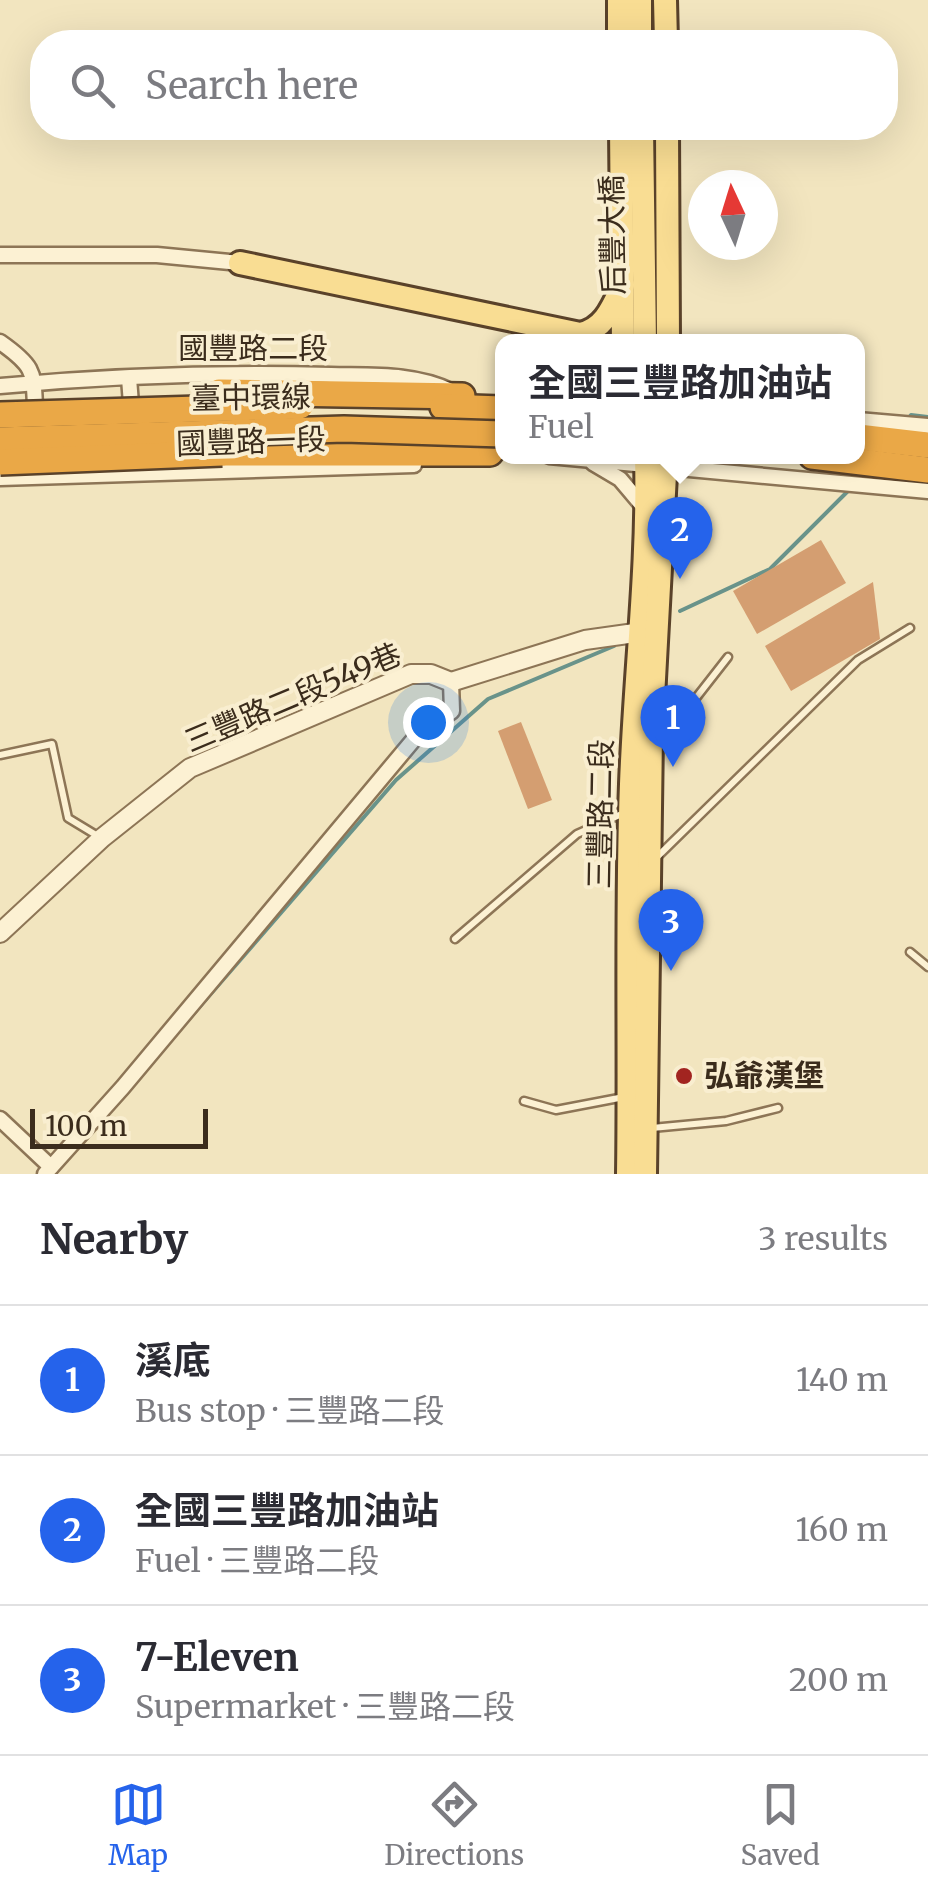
<!DOCTYPE html>
<html lang="en">
<head>
<meta charset="utf-8">
<style>
  :root { --surface:#fff; --page:#f2f2f3; --text:#2b2b33; --muted:#7c7c81; --line:#e1e1e2; --accent:#2563eb }
  body { margin:0; font-family:Merriweather,"Noto Sans TC",serif; background:var(--page); color:var(--text) }
  .compass { position:absolute; left:688px; top:170px; width:90px; height:90px; border-radius:50%; background:var(--surface); box-shadow:0 10px 40px #0002; rotate:356deg }
  .scale { position:absolute; left:30px; bottom:25px; width:178px; box-sizing:border-box; padding-left:10px; border:5px solid #3b2c1c; border-top:0; font-size:28px; line-height:35px; white-space:nowrap; color:#3b2c1c; -webkit-text-stroke:8px #f9eed0; paint-order:stroke }
  .you { position:absolute; left:428px; top:722px; width:35px; height:35px; margin:-25px; border:8px solid #fff; border-radius:50%; background:#1a73e8; box-shadow:0 0 0 15px #1a73e833 }
  .badge { display:grid; place-items:center; width:65px; height:65px; border-radius:50%; background:var(--accent); color:#fff; font-size:32px; font-weight:700 }
  .pin { position:absolute; translate:-50% -82px; filter:drop-shadow(0 2px 5px #0008) }
  .pin::after { content:''; position:absolute; top:52px; width:35px; height:30px; background:inherit; clip-path:polygon(0 0,100% 0,50% 100%) }
  .popup { position:absolute; left:495px; top:334px; width:370px; height:130px; box-sizing:border-box; display:grid; place-content:center; border-radius:20px; background:var(--surface); filter:drop-shadow(0 2px 8px #0005); font-size:32px; white-space:nowrap; color:var(--muted) }
  .popup b { font-size:38px; color:var(--text) }
  .popup::after { content:''; position:absolute; left:50%; top:100%; margin-left:-20px; border:20px solid transparent; border-top-color:var(--surface) }
  .list { margin:0; padding:0; list-style:none }
  h2 { display:flex; justify-content:space-between; align-items:center; height:130px; margin:0; padding:0 40px; font-size:42px }
  h2 small { font-size:32px; font-weight:400; color:var(--muted) }
  .list li { display:grid; grid-template-columns:65px 1fr auto; gap:30px; align-items:center; box-sizing:border-box; height:150px; padding:0 40px; border-top:2px solid var(--line) }
  .list b { display:block; font-size:38px; white-space:nowrap }
  .list p { margin:0; font-size:32px; white-space:nowrap; color:var(--muted) }
  .list em { font-size:32px; font-style:normal; color:var(--muted) }
  .icon { flex:none; width:55px; height:55px; fill:none; stroke:currentColor; stroke-width:2; stroke-linecap:round; stroke-linejoin:round }
  .map { position:relative; flex:none; width:928px; height:1174px; overflow:hidden }
  .search { position:absolute; background:var(--surface); box-shadow:0 10px 40px #0002; left:30px; right:30px; top:30px; height:110px; display:flex; align-items:center; gap:25px; box-sizing:border-box; padding:0 35px; border-radius:40px; color:var(--muted); font-size:38px }
  .sheet { height:580px; background:var(--surface) }
  nav { display:flex; justify-content:space-around; align-items:center; box-sizing:border-box; height:140px; border-top:2px solid var(--line); background:var(--surface); font-size:28px; color:var(--muted) }
  nav a { display:grid; justify-items:center; gap:5px }
  nav .on { color:var(--accent) }
  .map>svg:first-child { display:block }
  .lines { fill:none; stroke-linecap:round; stroke-linejoin:round }
  .stream { stroke:#69938a; stroke-width:4 }
  .building { fill:#d49e71 }
  .service-casing { stroke:#8d7556; stroke-width:11 }
  .minor-casing { stroke:#8d7556; stroke-width:19 }
  .tertiary-casing { stroke:#8d7556; stroke-width:22 }
  .primary-casing { stroke:#5a422a; stroke-width:28 }
  .motorway-casing { stroke:#5a422a; stroke-width:30 }
  .service { stroke:#fcf1d3; stroke-width:6 }
  .minor { stroke:#fcf1d3; stroke-width:14 }
  .tertiary { stroke:#fcf1d3; stroke-width:18 }
  .primary { stroke:#f9dd93; stroke-width:22 }
  .motorway { stroke:#eaa847; stroke-width:25 }
  .motorway-bridge-casing { stroke:#5a422a; stroke-width:30; stroke-linecap:butt }
  .motorway-bridge { stroke:#eaa847; stroke-width:25 }
  .poi-dot { fill:#a22420; stroke:#f9eed0; stroke-width:4 }
  .labels { text-anchor:middle; stroke-width:8; stroke-linejoin:round; paint-order:stroke }
  .street-label { font-size:30px; fill:#3b2c1c; stroke:#f9eed0 }
  .poi-label { font-size:30px; font-weight:bold; fill:#3b2c1c; stroke:#f9eed0; text-anchor:start }
</style>
</head>
<body>
<div class="map">
<svg width="928" height="1174" viewBox="0 0 928 1174">
  <rect width="100%" height="100%" fill="#f2e5bf"/>
  <g class="lines">
    <g class="stream">
      <path d="M 906,421 L 911,415 L 928,417"/>
      <path d="M 680,611 L 770,569 L 849,490"/>
      <path d="M 163,1049 L 396,780 L 488,699 L 614,646"/>
    </g>
  </g>
  <g class="building">
    <path d="M 821,540 L 846,583 L 757,634 L 733,591 Z"/>
    <path d="M 873,582 L 880,639 L 791,691 L 765,646 Z"/>
    <path d="M 521,722 L 552,800 L 528,809 L 498,731 Z"/>
  </g>
  <g class="lines">
    <g class="service-casing">
      <g id="service">
        <path d="M 658,732 L 685,712 L 728,657"/>
        <path d="M 0,755 L 52,744 L 68,818 L 101,838"/>
        <path d="M 656,858 L 858,660 L 910,628"/>
        <path d="M 455,939 L 577,834 L 624,813"/>
        <path d="M 910,952 L 928,967"/>
        <path d="M 524,1101 L 556,1110 L 624,1097"/>
        <path d="M 652,1128 L 726,1121 L 778,1108"/>
      </g>
    </g>
    <g class="minor-casing">
      <g id="minor">
        <path d="M 0,255 L 157,255 L 240,263"/>
        <path d="M 0,342 C 40,370 32,374 36,420"/>
        <path d="M 129,378 L 132,417"/>
        <path d="M 0,386 C 109,376 221,372 331,375 C 372,376 414,373 451,391"/>
        <path d="M 858,420 L 928,426"/>
        <path d="M 549,456 L 928,491"/>
        <path d="M 593,463 L 620,479 L 647,511"/>
        <path d="M 0,478 L 414,465"/>
        <path d="M 0,1119 L 51,1167"/>
        <path d="M 45,1174 L 123,1087 L 415,738 L 452,711 L 451,682"/>
      </g>
    </g>
    <g class="tertiary-casing">
      <path id="tertiary" d="M 0,933 L 102,838 L 190,768 L 411,674 L 431,674 L 451,682 L 585,640 L 649,631"/>
    </g>
    <g class="primary-casing">
      <g id="primary">
        <path d="M 619,0 L 619,42"/>
        <path d="M 640,0 L 640,42"/>
        <path d="M 665,0 L 666,42"/>
        <path d="M 621,128 L 623,342"/>
        <path d="M 642,128 L 645,342"/>
        <path d="M 667,128 L 668,342"/>
        <path d="M 240,263 L 580,334 C 605,329 613,306 623,285"/>
        <path d="M 628,1174 C 630,1044 626,914 631,784 C 635,675 649,565 646,456"/>
        <path d="M 645,1174 L 651,735 L 666,456"/>
      </g>
    </g>
    <g class="motorway-casing">
      <g id="motorway">
        <path d="M 219,392 L 462,396"/>
        <path d="M 443,407 L 502,409"/>
        <path d="M 858,437 L 928,445"/>
        <path d="M 222,453 L 490,453"/>
        <path d="M 812,456 L 928,470"/>
      </g>
    </g>
    <use href="#service" class="service"/>
    <use href="#minor" class="minor"/>
    <use href="#tertiary" class="tertiary"/>
    <use href="#primary" class="primary"/>
    <use href="#motorway" class="motorway"/>
    <g class="motorway-bridge-casing">
      <g id="motorway-bridge">
        <path d="M 0,415 L 300,406"/>
        <path d="M 0,440 L 344,429 L 502,434"/>
        <path d="M 0,462 L 222,453"/>
      </g>
    </g>
    <use href="#motorway-bridge" class="motorway-bridge"/>
  </g>
  <circle class="poi-dot" cx="684" cy="1076" r="10"/>
  <g class="labels">
    <g class="street-label">
      <text transform="translate(613 235) rotate(-91)" y="10">后豐大橋</text>
      <text x="253" y="359">國豐路二段</text>
      <text transform="translate(251 398) rotate(-1)" y="10">臺中環線</text>
      <text transform="translate(251 442) rotate(-2)" y="10">國豐路一段</text>
      <text transform="translate(293 698) rotate(-23)" y="10">三豐路二段549巷</text>
      <text transform="translate(601 814) rotate(-89)" y="10">三豐路二段</text>
    </g>
    <g class="poi-label">
      <text x="704" y="1086">弘爺漢堡</text>
    </g>
  </g>
</svg>
<svg class="compass" viewBox="-18 -18 36 36"><path d="M0-13l5 13h-10z" fill="#e53935"/><path d="M0 13l5-13h-10z" fill="#7c7c81"/></svg>
<div class="scale">100 m</div>
<div class="you"></div>
<div class="pin badge" style="left:673px;top:767px">1</div>
<div class="pin badge" style="left:680px;top:579px">2</div>
<div class="popup"><b>全國三豐路加油站</b>Fuel</div>
<div class="pin badge" style="left:671px;top:971px">3</div>
<div class="search"><svg class="icon" aria-label="search" viewBox="0 0 24 24"><circle cx="10" cy="10" r="6"/><path d="M15 15l6 6"/></svg>Search here</div>
</div>
<section class="sheet">
<h2>Nearby<small>3 results</small></h2>
<ul class="list">
<li><span class="badge">1</span><div><b>溪底</b><p>Bus stop · 三豐路二段</p></div><em>140 m</em></li>
<li><span class="badge">2</span><div><b>全國三豐路加油站</b><p>Fuel · 三豐路二段</p></div><em>160 m</em></li>
<li><span class="badge">3</span><div><b>7-Eleven</b><p>Supermarket · 三豐路二段</p></div><em>200 m</em></li>
</ul>
</section>
<nav>
<a class="on"><svg class="icon" aria-label="map" viewBox="0 0 24 24"><path d="M3 6l6-2 6 2 6-2v14l-6 2-6-2-6 2zM9 4v14M15 6v14"/></svg>Map</a>
<a><svg class="icon" aria-label="directions" viewBox="0 0 24 24"><path d="M12 3l9 9-9 9-9-9zM9 14v-3h6M13 9l2 2-2 2"/></svg>Directions</a>
<a><svg class="icon" aria-label="saved" viewBox="0 0 24 24"><path d="M7 4h10v16l-5-4-5 4z"/></svg>Saved</a>
</nav>
</body>
</html>
